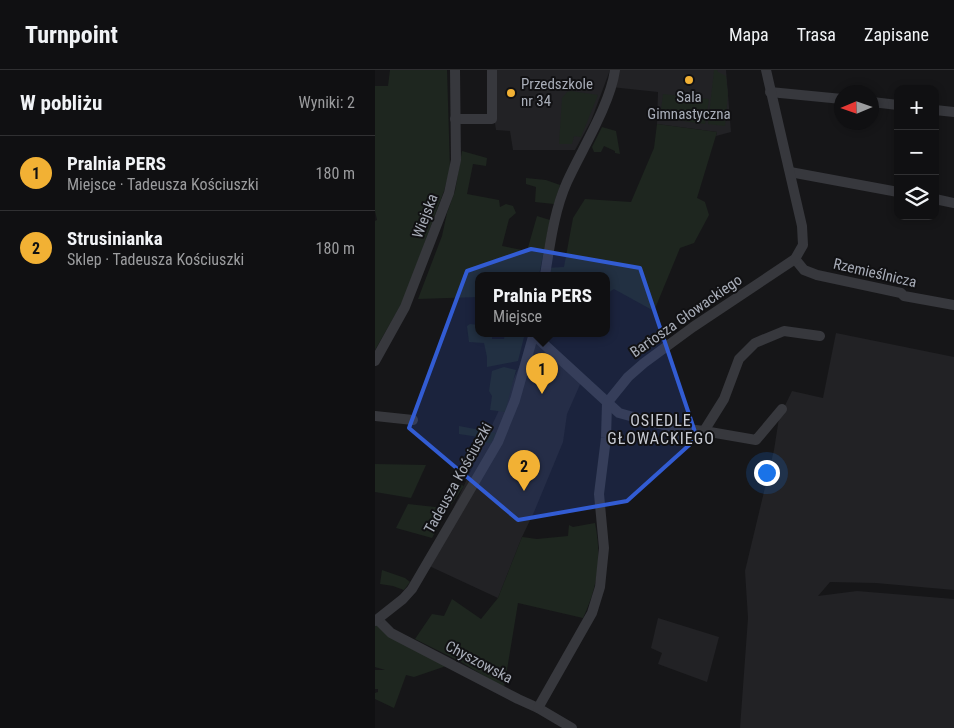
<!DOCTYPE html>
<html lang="pl">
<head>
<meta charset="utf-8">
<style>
  :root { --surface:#101012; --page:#1e1e20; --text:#f1f3f6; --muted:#9c9d9f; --line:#303032; --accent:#f2b134 }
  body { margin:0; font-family:"Roboto Condensed",sans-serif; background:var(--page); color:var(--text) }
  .controls { position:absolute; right:15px; top:15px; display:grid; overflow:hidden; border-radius:10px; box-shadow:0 2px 8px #0003 }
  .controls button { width:45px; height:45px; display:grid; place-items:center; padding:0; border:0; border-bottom:1px solid var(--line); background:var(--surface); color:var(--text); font:25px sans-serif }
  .compass { position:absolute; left:459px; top:15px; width:45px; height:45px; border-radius:50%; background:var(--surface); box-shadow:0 2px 8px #0003; rotate:268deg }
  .you { position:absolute; left:391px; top:402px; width:18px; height:18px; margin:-12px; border:4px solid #fff; border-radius:50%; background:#1a73e8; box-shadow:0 0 0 8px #1a73e833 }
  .badge { display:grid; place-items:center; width:32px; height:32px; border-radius:50%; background:var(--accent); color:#111; font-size:16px; font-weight:700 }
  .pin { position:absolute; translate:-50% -41px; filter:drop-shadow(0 1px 2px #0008) }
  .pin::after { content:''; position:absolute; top:26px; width:18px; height:15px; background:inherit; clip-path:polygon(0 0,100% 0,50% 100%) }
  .popup { position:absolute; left:100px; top:202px; width:135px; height:65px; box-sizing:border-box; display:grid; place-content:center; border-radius:10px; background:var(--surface); filter:drop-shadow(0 1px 4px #0005); font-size:16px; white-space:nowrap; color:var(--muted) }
  .popup b { font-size:19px; color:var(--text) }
  .popup::after { content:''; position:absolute; left:50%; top:100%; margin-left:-10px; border:10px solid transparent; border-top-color:var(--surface) }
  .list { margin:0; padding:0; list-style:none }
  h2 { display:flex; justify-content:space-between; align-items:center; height:65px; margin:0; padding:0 20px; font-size:21px }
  h2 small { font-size:16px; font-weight:400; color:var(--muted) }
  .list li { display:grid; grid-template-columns:32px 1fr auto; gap:15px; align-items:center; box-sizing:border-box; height:75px; padding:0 20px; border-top:1px solid var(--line) }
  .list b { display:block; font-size:19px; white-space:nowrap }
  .list p { margin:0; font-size:16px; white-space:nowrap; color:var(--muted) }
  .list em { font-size:16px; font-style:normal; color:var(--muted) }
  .icon { flex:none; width:28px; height:28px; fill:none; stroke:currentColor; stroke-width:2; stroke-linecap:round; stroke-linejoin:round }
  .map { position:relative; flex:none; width:579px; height:658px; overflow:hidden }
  header { display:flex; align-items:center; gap:30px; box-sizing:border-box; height:70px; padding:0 25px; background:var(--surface); border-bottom:1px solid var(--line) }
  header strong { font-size:24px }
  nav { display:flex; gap:28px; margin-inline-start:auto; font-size:18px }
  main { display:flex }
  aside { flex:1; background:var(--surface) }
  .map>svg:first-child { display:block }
  .built { fill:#222225 }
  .green { fill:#1e261f }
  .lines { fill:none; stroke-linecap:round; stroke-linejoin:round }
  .minor { stroke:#37383d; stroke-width:10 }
  .marked { fill:#325cd3; fill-opacity:0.2; stroke:#325cd3; stroke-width:4; stroke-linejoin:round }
  .poi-dot { fill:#f2b134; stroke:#111113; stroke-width:2 }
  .labels { text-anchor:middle; stroke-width:4; stroke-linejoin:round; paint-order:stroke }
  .poi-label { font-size:15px; fill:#a8adb8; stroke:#111113; text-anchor:start }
  .street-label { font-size:15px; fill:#a8adb8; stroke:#111113 }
  .neighbourhood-label { font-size:16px; letter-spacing:1px; fill:#c9ccd4; stroke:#111113 }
</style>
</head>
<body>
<header>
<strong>Turnpoint</strong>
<nav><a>Mapa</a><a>Trasa</a><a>Zapisane</a></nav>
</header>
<main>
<aside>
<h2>W pobliżu<small>Wyniki: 2</small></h2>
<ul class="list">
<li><span class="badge">1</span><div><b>Pralnia PERS</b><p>Miejsce · Tadeusza Kościuszki</p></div><em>180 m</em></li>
<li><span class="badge">2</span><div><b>Strusinianka</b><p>Sklep · Tadeusza Kościuszki</p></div><em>180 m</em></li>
</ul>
</aside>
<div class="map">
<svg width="579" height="658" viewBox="0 0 579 658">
  <rect width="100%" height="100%" fill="#161618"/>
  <g class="built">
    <path d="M 120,0 L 235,0 L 216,51 L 200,80 L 138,80 L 135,61 L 121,60 L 119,47 Z"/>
    <path d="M 240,0 L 351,0 L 356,62 L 341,66 L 342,62 L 282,54 L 283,22 L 236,17 Z"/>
    <path d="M 461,263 L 579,287 L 579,520 L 501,513 L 455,512 L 443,526 L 482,521 L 579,529 L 579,658 L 365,658 L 373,548 L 370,501 L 399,380 L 404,348 L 417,321 L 448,328 Z"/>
    <path d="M 159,265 L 207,310 L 192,344 L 188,372 L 159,442 L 147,467 L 123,528 L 52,495 Z"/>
    <path d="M 283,548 L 344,567 L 332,612 L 283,594 L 287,583 L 276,578 Z"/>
  </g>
  <g class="green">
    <path d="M 15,0 L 72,0 L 75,99 L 69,121 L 28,231 L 0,280 L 0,151 L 2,150 L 0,141 L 0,16 L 13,16 Z"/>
    <path d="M 339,0 L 342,0 L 343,2 L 351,6 L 353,24 L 350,56 L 333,54 Z"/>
    <path d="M 196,21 L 223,25 L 206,67 L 199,66 L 197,74 L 184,74 L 187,28 L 192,22 Z"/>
    <path d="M 288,24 L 334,29 L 330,54 L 285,48 Z"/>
    <path d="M 282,54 L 342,62 L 322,128 L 330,132 L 334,145 L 319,173 L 305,178 L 279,241 L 239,219 L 231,224 L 231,205 L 170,205 L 171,198 L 189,197 L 198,148 L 210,129 L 256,132 L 279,78 Z"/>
    <path d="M 227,57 L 241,61 L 245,84 L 240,83 L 240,81 L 229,76 L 226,82 L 219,82 L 217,77 Z"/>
    <path d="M 87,81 L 112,88 L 111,96 L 98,94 L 92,124 L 124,130 L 125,137 L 131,134 L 138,136 L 141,143 L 134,149 L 127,176 L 152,181 L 162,146 L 175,150 L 164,205 L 103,205 L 103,227 L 43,229 L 67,166 L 72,143 L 80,121 Z"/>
    <path d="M 151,108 L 171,110 L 185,115 L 179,134 L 160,132 L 161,117 L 151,114 Z"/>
    <path d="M 95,254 L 103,255 L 103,263 L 117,263 L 117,269 L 129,269 L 130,263 L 150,263 L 143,291 L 112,297 L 112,287 L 109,273 L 94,272 L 92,256 Z"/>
    <path d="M 163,285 L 169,287 L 181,298 L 178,301 L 174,298 L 166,306 L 171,311 L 167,316 L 164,313 L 165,307 L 162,304 L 155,301 L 159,288 Z"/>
    <path d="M 129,297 L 141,300 L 130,342 L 115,340 L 117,326 L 114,321 L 117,301 Z"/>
    <path d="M 84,356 L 121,363 L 116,373 L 110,373 L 105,370 L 104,367 L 84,364 Z"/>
    <path d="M 0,394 L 51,395 L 36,428 L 0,422 Z"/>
    <path d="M 79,411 L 89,416 L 72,441 L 57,468 L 21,458 L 33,434 L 69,438 L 78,419 Z"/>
    <path d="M 220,453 C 227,488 223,516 208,548 L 143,533 L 129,618 L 86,592 L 40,569 L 57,544 L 69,546 L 77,529 L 106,549 L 123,528 L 147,467 L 162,469 L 193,466 L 194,455 L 198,457 Z"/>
    <path d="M 7,500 L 30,508 L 35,512 L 29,520 L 18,516 L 5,514 Z"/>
    <path d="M 0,551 L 77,594 L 39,607 L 31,605 L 19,638 L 0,629 L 0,623 L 3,622 L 3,619 L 0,619 L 0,600 L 10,600 L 0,597 Z"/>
  </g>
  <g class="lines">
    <g class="minor">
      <path d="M 395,22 L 467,29"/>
      <path d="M 497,32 L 523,35"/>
      <path d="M 560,40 L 579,42"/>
      <path d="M 80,49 L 117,49 L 117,0"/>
      <path d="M 415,102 L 523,122"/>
      <path d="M 560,129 L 579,133"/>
      <path d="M 420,189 L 429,200 L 442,205 L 526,223 L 529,226 L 579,235"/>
      <path d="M 170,205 C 175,175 179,141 192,112 C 207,79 235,35 240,0"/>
      <path d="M 159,265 L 244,343 L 295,357 L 329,361 L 349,329 L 364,289 L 380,273 L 409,261 L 445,266"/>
      <path d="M 0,291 L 30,237 L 74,123 L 81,90 L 80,0"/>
      <path d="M 0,346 L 38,350"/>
      <path d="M 329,361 L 381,370 L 407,339"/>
      <path d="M 3,550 L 16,563 L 143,629 L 163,638 L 197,658"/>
      <path d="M 0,551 L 28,529 L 37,519 L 123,372 L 140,330 L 159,263"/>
      <path d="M 163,638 L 217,543 L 225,517 L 229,478 L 224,424 L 231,368 L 232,333 L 253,307 L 269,293 L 318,257 L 420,189 L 428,175 L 427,156 L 391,0"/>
    </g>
  </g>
  <path class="marked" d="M 156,179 L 265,198 L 322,368 L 252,431 L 143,450 L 34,358 L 92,201 Z"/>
  <g class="poi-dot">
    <circle cx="314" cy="10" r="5"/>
    <circle cx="136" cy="23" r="5"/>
  </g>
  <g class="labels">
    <g class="poi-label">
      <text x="146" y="19">Przedszkole<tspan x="146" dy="17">nr 34</tspan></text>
      <text x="314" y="32" text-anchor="middle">Sala<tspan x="314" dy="17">Gimnastyczna</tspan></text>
    </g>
    <g class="street-label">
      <text transform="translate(50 146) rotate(-69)" y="5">Wiejska</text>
      <text transform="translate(500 203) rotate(13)" y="5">Rzemieślnicza</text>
      <text transform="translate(311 246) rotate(-35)" y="5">Bartosza Głowackiego</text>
      <text transform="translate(83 408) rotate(-61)" y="5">Tadeusza Kościuszki</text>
      <text transform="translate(104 592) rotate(28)" y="5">Chyszowska</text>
    </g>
    <g class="neighbourhood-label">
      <text x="286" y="356">OSIEDLE<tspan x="286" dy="18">GŁOWACKIEGO</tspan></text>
    </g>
  </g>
</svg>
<div class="controls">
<button>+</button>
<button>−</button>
<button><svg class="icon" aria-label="layers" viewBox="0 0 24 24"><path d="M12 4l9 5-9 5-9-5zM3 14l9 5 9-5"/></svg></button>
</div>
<svg class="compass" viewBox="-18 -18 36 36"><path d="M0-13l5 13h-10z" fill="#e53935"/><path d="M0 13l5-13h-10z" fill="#9c9d9f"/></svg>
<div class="you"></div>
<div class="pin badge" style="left:167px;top:324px">1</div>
<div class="popup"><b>Pralnia PERS</b>Miejsce</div>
<div class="pin badge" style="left:149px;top:421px">2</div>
</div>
</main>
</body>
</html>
